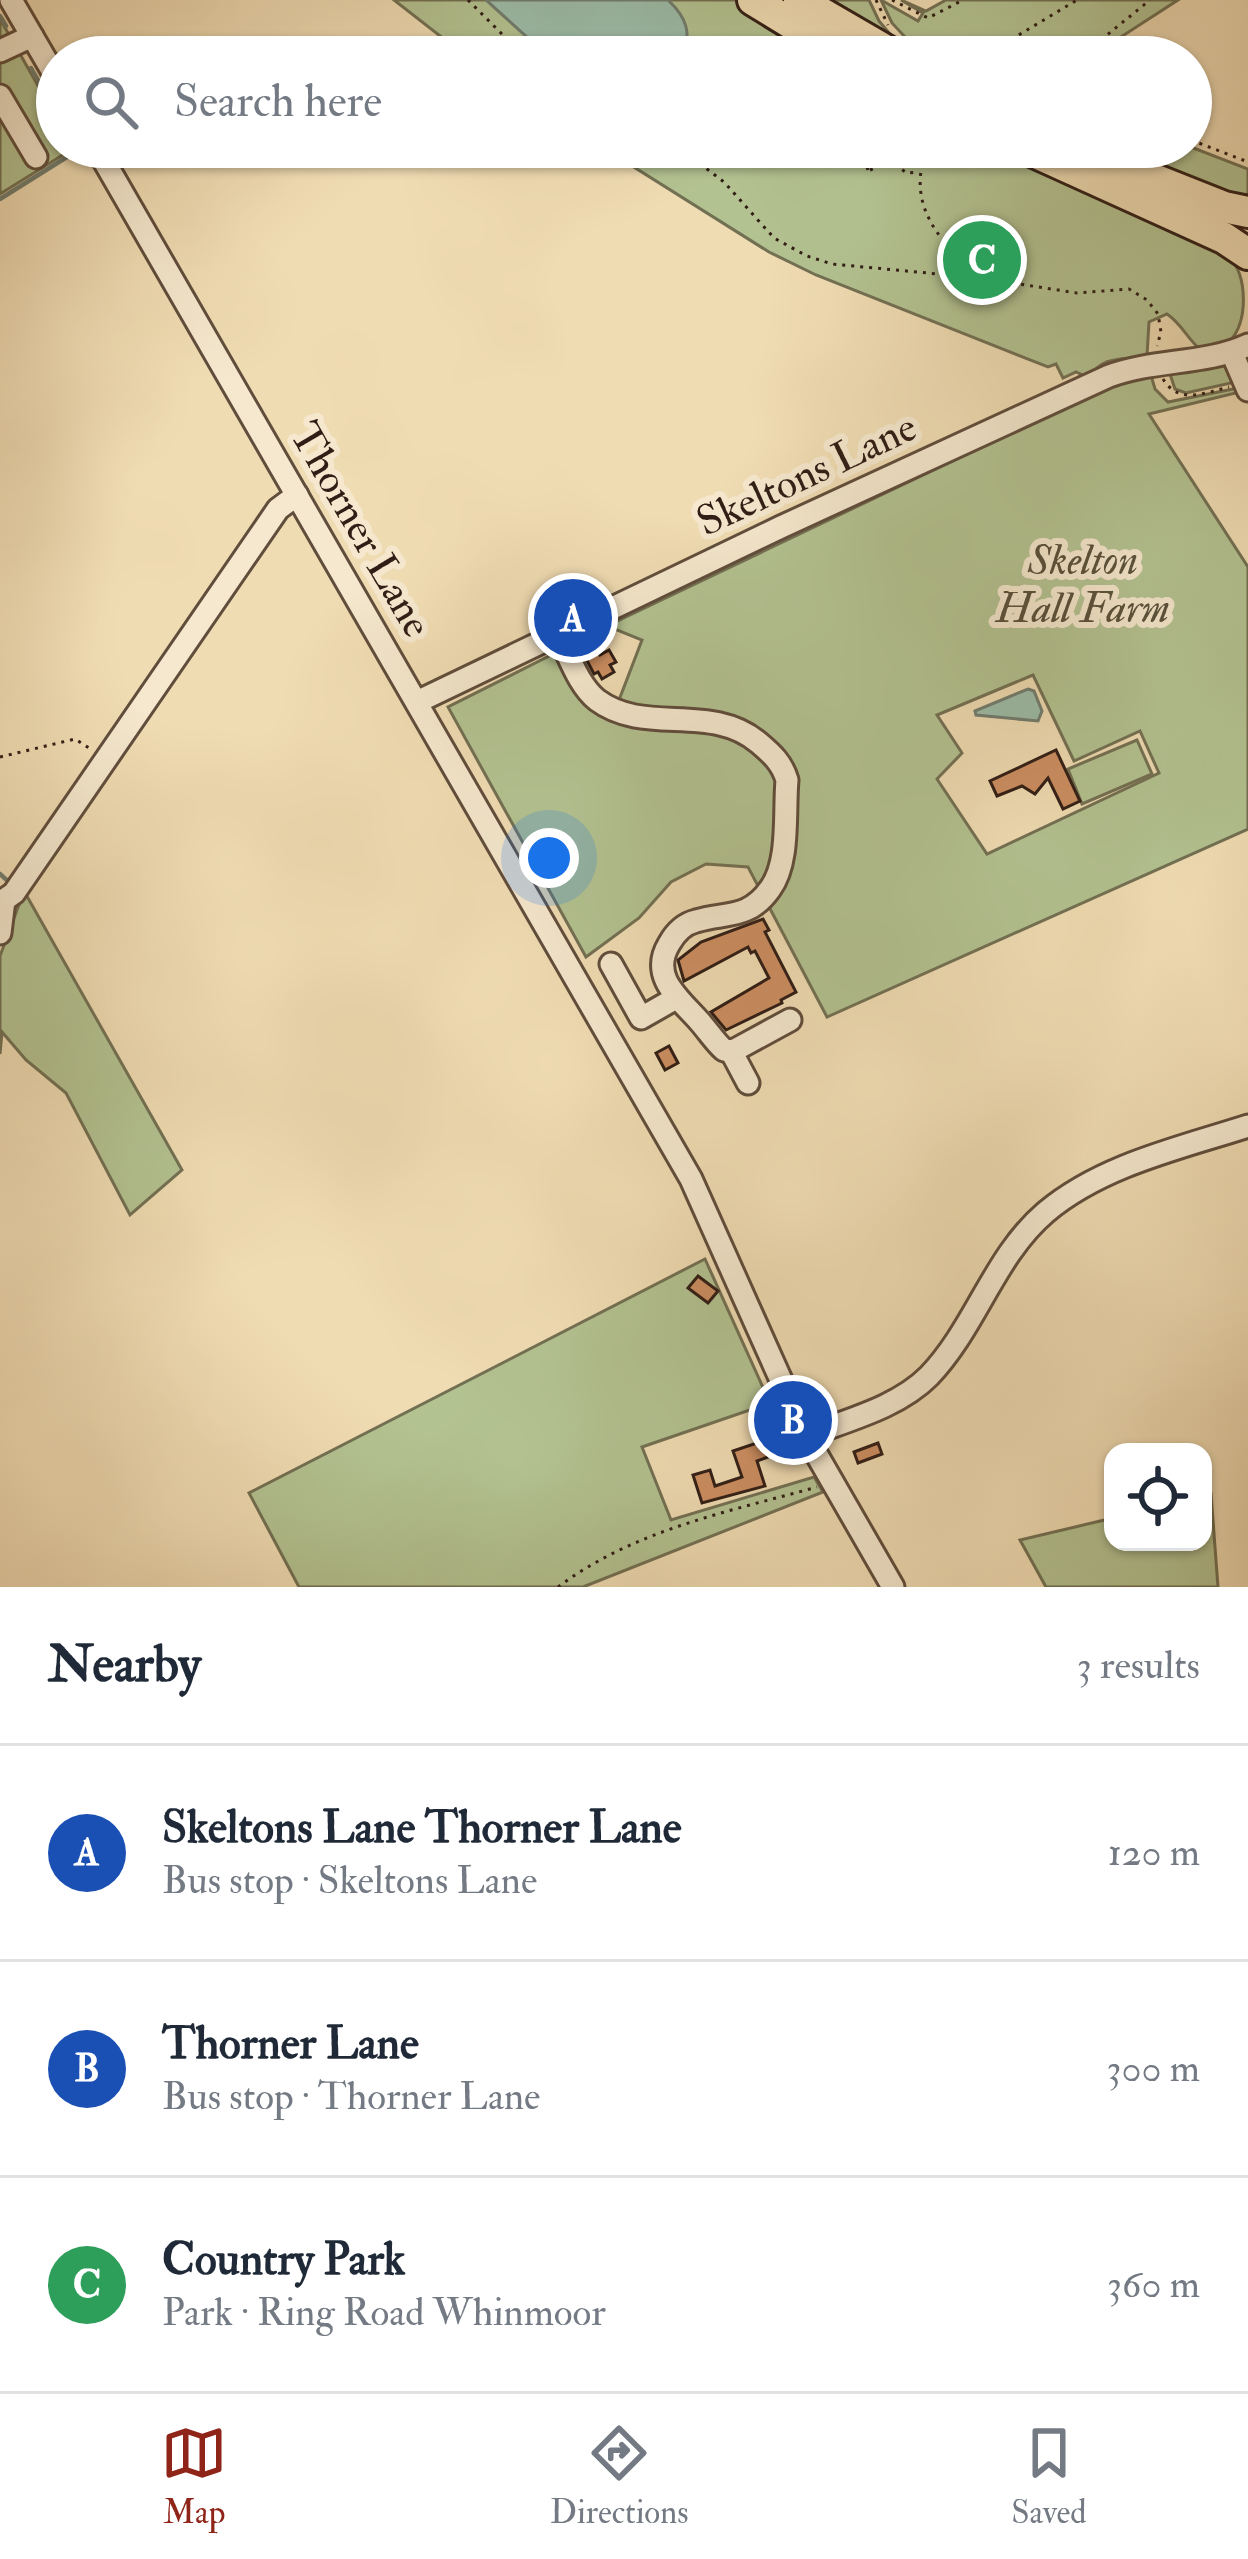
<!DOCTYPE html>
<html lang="en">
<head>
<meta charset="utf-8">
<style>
  :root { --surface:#fff; --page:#f6f6f7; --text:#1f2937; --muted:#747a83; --line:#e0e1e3; --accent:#8f2418 }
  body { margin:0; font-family:"IM FELL Double Pica",serif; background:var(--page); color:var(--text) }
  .controls { position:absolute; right:36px; bottom:36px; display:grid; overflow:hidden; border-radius:24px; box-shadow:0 3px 9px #0004 }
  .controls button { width:108px; height:108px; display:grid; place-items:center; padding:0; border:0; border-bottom:3px solid var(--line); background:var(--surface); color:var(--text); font:60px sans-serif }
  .you { position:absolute; left:549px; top:858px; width:42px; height:42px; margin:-30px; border:9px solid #fff; border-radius:50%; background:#1a73e8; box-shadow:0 0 0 18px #1a73e833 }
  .badge { display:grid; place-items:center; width:78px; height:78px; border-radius:50%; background:var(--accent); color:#fff; font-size:39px; font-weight:700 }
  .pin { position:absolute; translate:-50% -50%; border:6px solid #fff; box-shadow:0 3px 12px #0006 }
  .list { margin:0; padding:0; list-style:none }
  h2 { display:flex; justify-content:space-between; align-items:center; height:156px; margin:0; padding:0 48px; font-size:51px }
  h2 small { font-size:39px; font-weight:400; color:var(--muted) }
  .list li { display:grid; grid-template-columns:78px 1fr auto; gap:36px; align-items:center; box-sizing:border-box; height:216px; padding:0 48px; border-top:3px solid var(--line) }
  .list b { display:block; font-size:45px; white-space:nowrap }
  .list p { margin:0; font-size:39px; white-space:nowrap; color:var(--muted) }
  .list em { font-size:39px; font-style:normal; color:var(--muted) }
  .icon { flex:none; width:66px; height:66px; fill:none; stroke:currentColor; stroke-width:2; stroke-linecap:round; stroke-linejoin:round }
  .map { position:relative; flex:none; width:1248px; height:1587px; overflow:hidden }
  .search { position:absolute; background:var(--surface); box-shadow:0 3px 9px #0004; left:36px; right:36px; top:36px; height:132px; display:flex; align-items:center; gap:30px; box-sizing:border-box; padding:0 42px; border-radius:66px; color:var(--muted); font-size:45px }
  .sheet { height:804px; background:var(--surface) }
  nav { display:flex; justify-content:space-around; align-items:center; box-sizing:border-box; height:168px; border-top:3px solid var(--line); background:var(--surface); font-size:33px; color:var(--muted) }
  nav a { display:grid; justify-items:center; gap:6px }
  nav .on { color:var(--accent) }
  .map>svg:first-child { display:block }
  .green { fill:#b3c291; stroke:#727053; stroke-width:3; fill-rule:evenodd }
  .water { fill:#9bbca9; stroke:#707c6e; stroke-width:3 }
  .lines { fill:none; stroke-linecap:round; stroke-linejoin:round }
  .stream { stroke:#707c6e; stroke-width:4.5 }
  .building { fill:#cc8e61; stroke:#301d15; stroke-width:3 }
  .minor-casing { stroke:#604d3c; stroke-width:27 }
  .highway-casing { stroke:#301d15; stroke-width:36 }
  .path { stroke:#301d15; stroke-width:3; stroke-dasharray:3 6; stroke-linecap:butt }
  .minor { stroke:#f5e8ce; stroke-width:21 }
  .highway { stroke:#f0dcb3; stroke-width:30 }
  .labels { text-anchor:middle; stroke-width:12; stroke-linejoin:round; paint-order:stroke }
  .street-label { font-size:42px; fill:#301d15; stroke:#f5e8ce }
  .park-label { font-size:42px; font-style:italic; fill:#574f3a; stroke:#f5e8ce }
</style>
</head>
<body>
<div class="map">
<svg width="1248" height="1587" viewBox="0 0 1248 1587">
  <rect width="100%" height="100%" fill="#f0dcb3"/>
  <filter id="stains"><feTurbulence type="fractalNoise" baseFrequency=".00167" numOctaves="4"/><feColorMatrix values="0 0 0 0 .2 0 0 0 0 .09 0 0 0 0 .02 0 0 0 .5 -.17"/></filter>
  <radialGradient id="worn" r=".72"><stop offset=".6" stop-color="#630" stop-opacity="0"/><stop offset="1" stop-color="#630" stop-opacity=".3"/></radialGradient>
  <g class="green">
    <path d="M 394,0 L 737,0 L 829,57 L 467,57 Z"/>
    <path d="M 814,0 L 869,0 L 879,21 L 900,46 L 906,38 L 892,23 L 881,0 L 918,21 L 923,13 L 901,0 L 926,11 L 946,0 L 1178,0 L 1090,57 L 892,57 Z"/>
    <path d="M 0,19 L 57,119 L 57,147 L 74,148 L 0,194 Z"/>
    <path d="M 602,147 L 1012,147 L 1229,256 C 1248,277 1248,321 1230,341 C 1222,346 1211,348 1202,351 C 1187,339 1182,324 1167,314 L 1149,322 L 1147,356 C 1125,361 1104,353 1089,378 L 1076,372 L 1063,378 L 1056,364 L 1048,367 L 816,275 L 769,252 Z"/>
    <path d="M 1097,147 L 1191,147 L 1248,169 L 1248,202 Z"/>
    <path d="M 1225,364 L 1235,369 L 1240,381 L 1186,393 L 1175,389 L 1168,368 Z"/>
    <path d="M 1150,372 L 1155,389 L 1168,402 L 1243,387 L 1244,391 L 1149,414 L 1248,567 L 1248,829 L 827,1017 L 748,867 L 706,864 L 671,882 L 639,918 L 586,957 L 448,707 L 557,652 L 602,694 L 619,700 L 642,640 L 607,626 L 1126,378 ZM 1033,675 L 1074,761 L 1140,731 L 1159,773 L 987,854 L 937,779 L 962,753 L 937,715 Z"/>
    <path d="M 1137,740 L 1152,774 L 1082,804 L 1068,769 Z"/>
    <path d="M 24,891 L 182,1170 L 130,1215 L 66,1093 L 26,1060 L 2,1032 L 0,1054 L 0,956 Z"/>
    <path d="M 705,1259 L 770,1403 L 642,1447 L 671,1520 L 814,1477 L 823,1492 L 583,1587 L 299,1587 L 249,1493 Z"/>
    <path d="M 1211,1494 L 1218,1587 L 1046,1587 L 1020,1540 L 1113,1518 L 1113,1542 L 1203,1542 L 1203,1496 Z"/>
  </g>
  <g class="water">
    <path d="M 486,0 L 668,0 C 687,18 691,32 684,57 L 549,57 Z"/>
    <path d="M 1028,689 L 1034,691 L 1042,711 L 1038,721 L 976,715 L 975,711 Z"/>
  </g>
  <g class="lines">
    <g class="stream">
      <path d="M 0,16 L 6,26"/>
      <path d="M 31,68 L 57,114"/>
      <path d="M 0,199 L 78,150 L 76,147"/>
      <path d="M 0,874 L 11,884"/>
    </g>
  </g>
  <g class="building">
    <path d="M 593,642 L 600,655 L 609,650 L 616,662 L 610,665 L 614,672 L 602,679 L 598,672 L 594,674 L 581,649 Z"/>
    <path d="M 1056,750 L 1080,801 L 1063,809 L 1048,778 L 1035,794 L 1022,786 L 997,796 L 990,781 Z"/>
    <path d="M 763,919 L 769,930 L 765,932 L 796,992 L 781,1000 L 782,1003 L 726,1030 L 711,1012 L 769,978 L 755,951 L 751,953 L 748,947 L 684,981 L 678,960 L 701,942 Z"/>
    <path d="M 669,1046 L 678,1063 L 665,1070 L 656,1053 Z"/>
    <path d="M 698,1276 L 718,1291 L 708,1303 L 688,1288 Z"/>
    <path d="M 766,1440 L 771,1456 L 757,1461 L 765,1486 L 702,1503 L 693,1475 L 710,1470 L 715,1486 L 742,1477 L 733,1451 Z"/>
    <path d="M 878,1443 L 882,1454 L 858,1463 L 854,1452 Z"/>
  </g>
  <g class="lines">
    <g class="minor-casing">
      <g id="minor">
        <path d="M 11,0 L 57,79"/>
        <path d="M 0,51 L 32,36"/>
        <path d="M 0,96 L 36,157"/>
        <path d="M 96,147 L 691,1179 L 806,1436 L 893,1587"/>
        <path d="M 1232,353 L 1248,390"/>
        <path d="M 558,635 C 569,655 578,685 597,700 C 645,736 711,702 759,743 C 772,754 782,763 787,780 C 784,813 790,862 770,889 C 748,920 725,912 696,921 C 684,924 675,933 669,944 C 649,977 680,999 700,1022 C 708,1031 715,1042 724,1050 L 733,1051 L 790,1020"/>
        <path d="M 417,702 L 781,527 L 1109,376 C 1155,359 1204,365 1248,345"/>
        <path d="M 0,903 L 14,893 L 278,509 L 297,495"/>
        <path d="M 0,933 L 4,900"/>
        <path d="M 611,964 L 641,1018 L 676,998"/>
        <path d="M 731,1051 L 748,1083"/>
        <path d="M 806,1436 C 847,1420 897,1408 929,1376 C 976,1327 994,1256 1046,1212 C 1102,1165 1180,1148 1248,1126"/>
      </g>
    </g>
    <g class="highway-casing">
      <g id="highway">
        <path d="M 753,0 L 846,57"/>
        <path d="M 799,0 L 897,57"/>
        <path d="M 1023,147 L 1224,238 L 1248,254"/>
        <path d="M 1073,147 L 1224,207 L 1248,212"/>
      </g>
    </g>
    <g class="path">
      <path d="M 468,0 L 525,57"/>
      <path d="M 876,0 L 888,25"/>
      <path d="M 892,0 L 928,18 L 963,0"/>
      <path d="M 1002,45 L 1020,57"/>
      <path d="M 682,50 L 690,57"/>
      <path d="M 918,50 L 932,57"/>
      <path d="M 991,57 L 1002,45 L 1077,0"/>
      <path d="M 1080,57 L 1150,0"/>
      <path d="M 1191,140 L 1248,162"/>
      <path d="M 678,147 L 724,182 L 774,238 L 807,256 L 832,264 L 981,278 L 1077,293 L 1129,289 L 1147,300 L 1158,314 L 1161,332 L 1157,346"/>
      <path d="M 853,147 L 854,156 L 869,147"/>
      <path d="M 928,147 C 904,203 939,242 980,277"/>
      <path d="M 868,170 L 866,164 L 883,147"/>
      <path d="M 870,170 L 890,162 L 907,173 L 918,172"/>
      <path d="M 1163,379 C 1179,405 1204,393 1229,387"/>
      <path d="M 0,757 L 75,739 L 89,748"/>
      <path d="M 558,1587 C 634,1530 727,1512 817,1487"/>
    </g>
    <use href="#minor" class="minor"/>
    <use href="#highway" class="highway"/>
  </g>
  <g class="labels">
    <g class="street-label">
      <text transform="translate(806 473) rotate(-25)" y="15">Skeltons Lane</text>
      <text transform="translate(362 529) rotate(60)" y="15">Thorner Lane</text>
    </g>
    <g class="park-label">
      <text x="1083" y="574">Skelton<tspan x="1083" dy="48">Hall Farm</tspan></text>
    </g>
  </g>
  <rect width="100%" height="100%" filter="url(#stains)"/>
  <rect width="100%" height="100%" fill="url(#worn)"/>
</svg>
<div class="controls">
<button><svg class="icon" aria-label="locate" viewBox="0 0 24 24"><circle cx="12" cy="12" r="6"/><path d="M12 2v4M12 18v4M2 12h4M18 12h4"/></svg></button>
</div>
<div class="you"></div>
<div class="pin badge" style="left:573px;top:618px;background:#1a4fb4">A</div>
<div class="pin badge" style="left:793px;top:1420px;background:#1a4fb4">B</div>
<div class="pin badge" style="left:982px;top:260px;background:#2e9e5b">C</div>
<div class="search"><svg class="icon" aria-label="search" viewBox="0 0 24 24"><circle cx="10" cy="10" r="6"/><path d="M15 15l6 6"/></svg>Search here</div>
</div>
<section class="sheet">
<h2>Nearby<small>3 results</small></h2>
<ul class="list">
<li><span class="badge" style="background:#1a4fb4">A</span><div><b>Skeltons Lane Thorner Lane</b><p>Bus stop · Skeltons Lane</p></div><em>120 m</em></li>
<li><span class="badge" style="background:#1a4fb4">B</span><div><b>Thorner Lane</b><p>Bus stop · Thorner Lane</p></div><em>300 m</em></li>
<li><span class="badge" style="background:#2e9e5b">C</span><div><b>Country Park</b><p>Park · Ring Road Whinmoor</p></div><em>360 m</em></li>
</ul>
</section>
<nav>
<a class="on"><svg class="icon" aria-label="map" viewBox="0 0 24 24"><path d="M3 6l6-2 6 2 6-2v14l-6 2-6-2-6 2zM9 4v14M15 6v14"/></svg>Map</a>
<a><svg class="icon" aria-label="directions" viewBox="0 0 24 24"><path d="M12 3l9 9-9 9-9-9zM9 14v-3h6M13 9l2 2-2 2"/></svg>Directions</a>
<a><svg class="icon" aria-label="saved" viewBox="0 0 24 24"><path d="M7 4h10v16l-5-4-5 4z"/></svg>Saved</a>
</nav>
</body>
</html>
